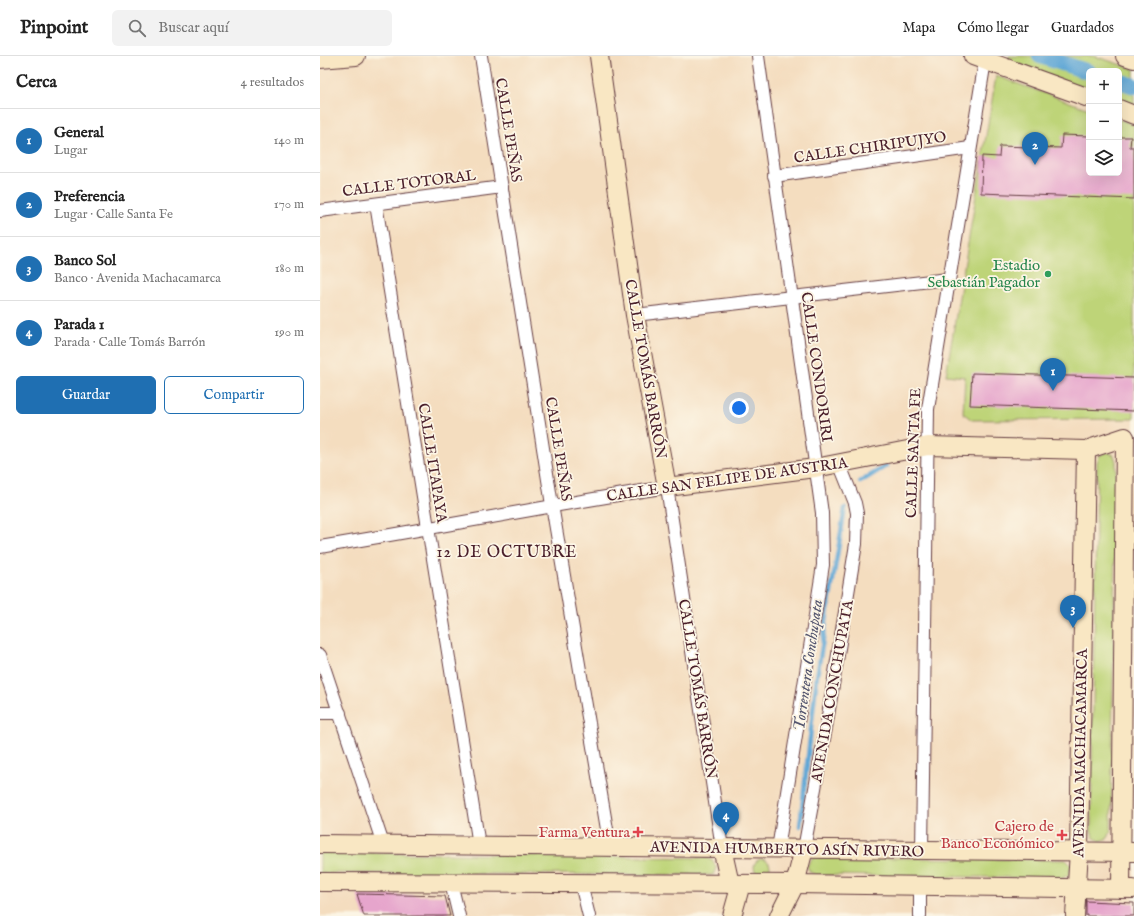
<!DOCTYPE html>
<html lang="es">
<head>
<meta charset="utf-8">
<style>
  :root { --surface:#fff; --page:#f2f2f2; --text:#222; --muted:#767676; --line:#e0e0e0; --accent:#1f6fb2 }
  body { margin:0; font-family:"IM FELL English",serif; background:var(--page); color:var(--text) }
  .controls { position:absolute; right:12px; top:12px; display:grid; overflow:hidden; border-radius:6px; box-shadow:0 4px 16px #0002 }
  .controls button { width:36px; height:36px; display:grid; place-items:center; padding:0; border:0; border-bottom:1px solid var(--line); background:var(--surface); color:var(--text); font:20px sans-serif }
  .you { position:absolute; left:419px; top:352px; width:14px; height:14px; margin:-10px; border:3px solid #fff; border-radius:50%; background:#1a73e8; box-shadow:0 0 0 6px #1a73e833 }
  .badge { display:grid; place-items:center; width:26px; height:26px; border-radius:50%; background:var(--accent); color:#fff; font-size:13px; font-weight:700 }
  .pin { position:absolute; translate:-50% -33px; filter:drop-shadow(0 1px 2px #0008) }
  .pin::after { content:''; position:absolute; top:21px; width:14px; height:12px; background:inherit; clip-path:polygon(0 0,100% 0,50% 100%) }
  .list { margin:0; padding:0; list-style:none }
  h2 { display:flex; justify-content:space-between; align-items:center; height:52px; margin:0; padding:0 16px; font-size:17px }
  h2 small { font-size:13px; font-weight:400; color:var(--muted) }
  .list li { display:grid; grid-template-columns:26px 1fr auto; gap:12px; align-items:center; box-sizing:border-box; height:64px; padding:0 16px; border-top:1px solid var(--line) }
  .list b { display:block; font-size:15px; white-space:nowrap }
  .list p { margin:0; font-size:13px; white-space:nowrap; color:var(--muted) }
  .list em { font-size:13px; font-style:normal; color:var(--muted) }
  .actions { display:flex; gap:8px; padding:12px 16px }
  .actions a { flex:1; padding:9px 0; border:1px solid var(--accent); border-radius:6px; text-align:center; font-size:14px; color:var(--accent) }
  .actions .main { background:var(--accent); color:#fff }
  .icon { flex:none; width:22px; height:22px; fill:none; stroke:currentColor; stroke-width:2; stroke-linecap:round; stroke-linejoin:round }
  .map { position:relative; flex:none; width:814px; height:860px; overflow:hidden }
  header { display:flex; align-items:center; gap:24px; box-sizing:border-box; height:56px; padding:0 20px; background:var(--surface); border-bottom:1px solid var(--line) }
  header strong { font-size:19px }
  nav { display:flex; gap:22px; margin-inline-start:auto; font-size:14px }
  .search { width:280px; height:36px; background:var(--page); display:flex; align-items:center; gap:10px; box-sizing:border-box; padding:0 14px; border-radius:6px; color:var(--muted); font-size:15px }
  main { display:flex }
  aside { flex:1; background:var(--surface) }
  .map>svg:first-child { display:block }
  .green { fill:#bed478; stroke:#847a52 }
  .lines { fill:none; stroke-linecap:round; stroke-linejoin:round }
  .stream { stroke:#60a7d6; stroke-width:4.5 }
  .canal { stroke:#60a7d6; stroke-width:16 }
  .building { fill:#e6a5cc }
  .street-casing { stroke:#643c41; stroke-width:14 }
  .secondary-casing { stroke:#643c41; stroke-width:20 }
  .street { stroke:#fff; stroke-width:12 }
  .secondary { stroke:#f9e7c3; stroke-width:18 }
  .leisure-dot { fill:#2e9e5b; stroke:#fcf5e5; stroke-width:1.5 }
  .health-dot { fill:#e0444e; stroke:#fcf5e5; stroke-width:1.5 }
  .labels { text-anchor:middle; stroke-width:3.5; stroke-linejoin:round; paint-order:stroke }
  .street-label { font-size:15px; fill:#4a1f2b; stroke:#fcf5e5 }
  .leisure-label { font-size:15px; fill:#27864d; stroke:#fcf5e5; text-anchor:end }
  .health-label { font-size:15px; fill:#be3a42; stroke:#fcf5e5; text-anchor:end }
  .neighbourhood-label { font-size:16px; letter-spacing:1px; fill:#4a1f2b; stroke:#fcf5e5 }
  .water-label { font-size:16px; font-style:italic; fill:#53556f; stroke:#fcf5e5 }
</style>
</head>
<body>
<header>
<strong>Pinpoint</strong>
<div class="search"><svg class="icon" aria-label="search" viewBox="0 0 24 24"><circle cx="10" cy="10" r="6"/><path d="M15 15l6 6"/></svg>Buscar aquí</div>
<nav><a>Mapa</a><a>Cómo llegar</a><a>Guardados</a></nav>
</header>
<main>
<aside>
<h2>Cerca<small>4 resultados</small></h2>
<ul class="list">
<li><span class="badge">1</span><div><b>General</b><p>Lugar</p></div><em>140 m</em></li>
<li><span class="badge">2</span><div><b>Preferencia</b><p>Lugar · Calle Santa Fe</p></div><em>170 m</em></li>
<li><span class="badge">3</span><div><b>Banco Sol</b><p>Banco · Avenida Machacamarca</p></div><em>180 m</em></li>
<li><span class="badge">4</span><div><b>Parada 1</b><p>Parada · Calle Tomás Barrón</p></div><em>190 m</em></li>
</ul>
<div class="actions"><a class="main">Guardar</a><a>Compartir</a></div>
</aside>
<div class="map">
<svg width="814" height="860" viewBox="0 0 814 860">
  <rect width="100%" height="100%" fill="#fcf5e5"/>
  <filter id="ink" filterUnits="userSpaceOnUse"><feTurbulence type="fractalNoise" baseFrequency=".025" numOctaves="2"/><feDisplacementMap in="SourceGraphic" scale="8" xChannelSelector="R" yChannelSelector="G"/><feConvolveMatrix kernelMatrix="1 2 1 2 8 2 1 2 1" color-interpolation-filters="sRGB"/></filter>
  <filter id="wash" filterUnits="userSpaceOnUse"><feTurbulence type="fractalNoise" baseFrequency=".012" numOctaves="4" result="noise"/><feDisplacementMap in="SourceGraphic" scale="16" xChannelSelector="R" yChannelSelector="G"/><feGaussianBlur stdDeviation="0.9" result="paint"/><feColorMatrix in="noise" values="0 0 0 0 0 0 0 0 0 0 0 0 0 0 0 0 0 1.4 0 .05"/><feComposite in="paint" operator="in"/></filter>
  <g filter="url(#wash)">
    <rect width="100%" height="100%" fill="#f4ddbf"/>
    <g class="green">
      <path d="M 689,0 L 774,0 L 814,13 L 814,50 L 799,44 L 799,15 L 769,15 L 769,34 L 688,5 Z"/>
      <path d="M 676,20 L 769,53 L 769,117 L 799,117 L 799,63 L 814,69 L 814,363 L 652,364 L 643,357 L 645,321 L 626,319 Z"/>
      <path d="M 787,396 L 794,399 L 796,406 L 791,775 L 788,782 L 781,785 L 774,782 L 771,775 L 777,406 L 780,399 Z"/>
      <path d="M 0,796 L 386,802 L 393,805 L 396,812 L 393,819 L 0,817 Z"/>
      <path d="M 493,801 L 746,804 L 751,809 L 749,819 L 742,822 L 497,819 L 490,816 L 487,810 Z"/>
      <circle cx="442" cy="811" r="8"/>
    </g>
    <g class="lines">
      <g class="stream">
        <path d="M 540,426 L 566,410"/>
        <path d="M 480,770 L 497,620 L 525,452"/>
      </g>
      <g class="canal">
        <path d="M 720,0 L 769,16"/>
        <path d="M 799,25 L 814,30"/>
      </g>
    </g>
    <g id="blocks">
      <g class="building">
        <path d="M 742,79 L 769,80 L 769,117 L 799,117 L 799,81 L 811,81 L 810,91 L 814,91 L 814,143 L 661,137 L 662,100 L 679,101 L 680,90 L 741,92 Z"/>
        <path d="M 652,317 L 814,322 L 814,355 L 650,349 Z"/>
        <path d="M 37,838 L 125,840 L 130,860 L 44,860 Z"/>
        <path d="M 766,845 L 814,847 L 814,860 L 766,860 Z"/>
      </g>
    </g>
  </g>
  <g filter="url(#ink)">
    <use href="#blocks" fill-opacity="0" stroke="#643c41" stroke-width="1"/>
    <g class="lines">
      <g class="street-casing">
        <g id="street">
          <path d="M 161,0 L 232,449 L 290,791"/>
          <path d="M 438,0 L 502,457 L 503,509 L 458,793"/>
          <path d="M 454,120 L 650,92"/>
          <path d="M 56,148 L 159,789"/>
          <path d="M 0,155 L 182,131"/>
          <path d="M 315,259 L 628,223"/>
          <path d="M 0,491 C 116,472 231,449 347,431 L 402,792"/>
          <path d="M 0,599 L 63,788"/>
          <path d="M 0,657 L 20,657"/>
          <path d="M 484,793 L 506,672 L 536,488 L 537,457 L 535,447 L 519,407"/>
          <path d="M 602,795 L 608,353 L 665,5"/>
          <path d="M 131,827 L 139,860"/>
          <path d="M 261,828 L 269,860"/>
          <path d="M 600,860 L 600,830"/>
        </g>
      </g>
      <g class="secondary-casing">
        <g id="secondary">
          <path d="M 279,0 L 315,259 L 347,431 L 495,412 L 608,390 L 766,394 L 805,381 L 801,833"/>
          <path d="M 653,0 L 769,42"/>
          <path d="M 805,0 L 814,3"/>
          <path d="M 0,3 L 36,0"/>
          <path d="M 799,53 L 814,59"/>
          <path d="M 0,788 L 814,796"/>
          <path d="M 402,792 L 410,828"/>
          <path d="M 0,826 L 475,828 L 813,833"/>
          <path d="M 412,860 L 421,828"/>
          <path d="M 459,860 L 475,828 L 484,793"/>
          <path d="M 755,860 L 759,795 L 766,394"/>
        </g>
      </g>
      <use href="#street" class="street"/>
      <use href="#secondary" class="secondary"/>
    </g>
  </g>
  <circle class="leisure-dot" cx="728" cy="218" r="4"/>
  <g class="health-dot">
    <path d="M316 770h4v4h4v4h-4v4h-4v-4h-4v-4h4z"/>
    <path d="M740 773h4v4h4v4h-4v4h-4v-4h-4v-4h4z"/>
  </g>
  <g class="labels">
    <g class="street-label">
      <text transform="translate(189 74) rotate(81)" y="5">CALLE PEÑAS</text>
      <text transform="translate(550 91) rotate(-8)" y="5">CALLE CHIRIPUJYO</text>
      <text transform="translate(89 127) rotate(-7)" y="5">CALLE TOTORAL</text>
      <text transform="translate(497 311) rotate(82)" y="5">CALLE CONDORIRI</text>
      <text transform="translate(326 313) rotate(80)" y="5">CALLE TOMÁS BARRÓN</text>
      <text transform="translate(239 393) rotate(81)" y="5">CALLE PEÑAS</text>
      <text transform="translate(593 397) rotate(-88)" y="5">CALLE SANTA FE</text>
      <text transform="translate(113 407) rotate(81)" y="5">CALLE ITAPAYA</text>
      <text transform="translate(407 423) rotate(-8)" y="5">CALLE SAN FELIPE DE AUSTRIA</text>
      <text transform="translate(378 633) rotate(81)" y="5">CALLE TOMÁS BARRÓN</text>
      <text transform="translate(512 635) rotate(-80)" y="5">AVENIDA CONCHUPATA</text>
      <text transform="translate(760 697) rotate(-89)" y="5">AVENIDA MACHACAMARCA</text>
      <text transform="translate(467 793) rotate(1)" y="5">AVENIDA HUMBERTO ASÍN RIVERO</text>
    </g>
    <g class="leisure-label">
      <text x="720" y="214">Estadio<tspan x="720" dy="17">Sebastián Pagador</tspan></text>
    </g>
    <g class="health-label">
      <text x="734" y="775">Cajero de<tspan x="734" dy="17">Banco Económico</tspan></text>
      <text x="310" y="781">Farma Ventura</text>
    </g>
    <g class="neighbourhood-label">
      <text x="187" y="501">12 DE OCTUBRE</text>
    </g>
    <g class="water-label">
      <text transform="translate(487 609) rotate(-82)" y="6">Torrentera Conchupata</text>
    </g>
  </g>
</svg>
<div class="controls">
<button>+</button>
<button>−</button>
<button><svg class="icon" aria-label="layers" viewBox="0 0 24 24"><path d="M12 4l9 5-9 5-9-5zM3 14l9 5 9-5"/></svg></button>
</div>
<div class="you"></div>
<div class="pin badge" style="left:733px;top:335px">1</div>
<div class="pin badge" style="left:715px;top:109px">2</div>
<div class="pin badge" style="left:753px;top:572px">3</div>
<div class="pin badge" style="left:406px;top:779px">4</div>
</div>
</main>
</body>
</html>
